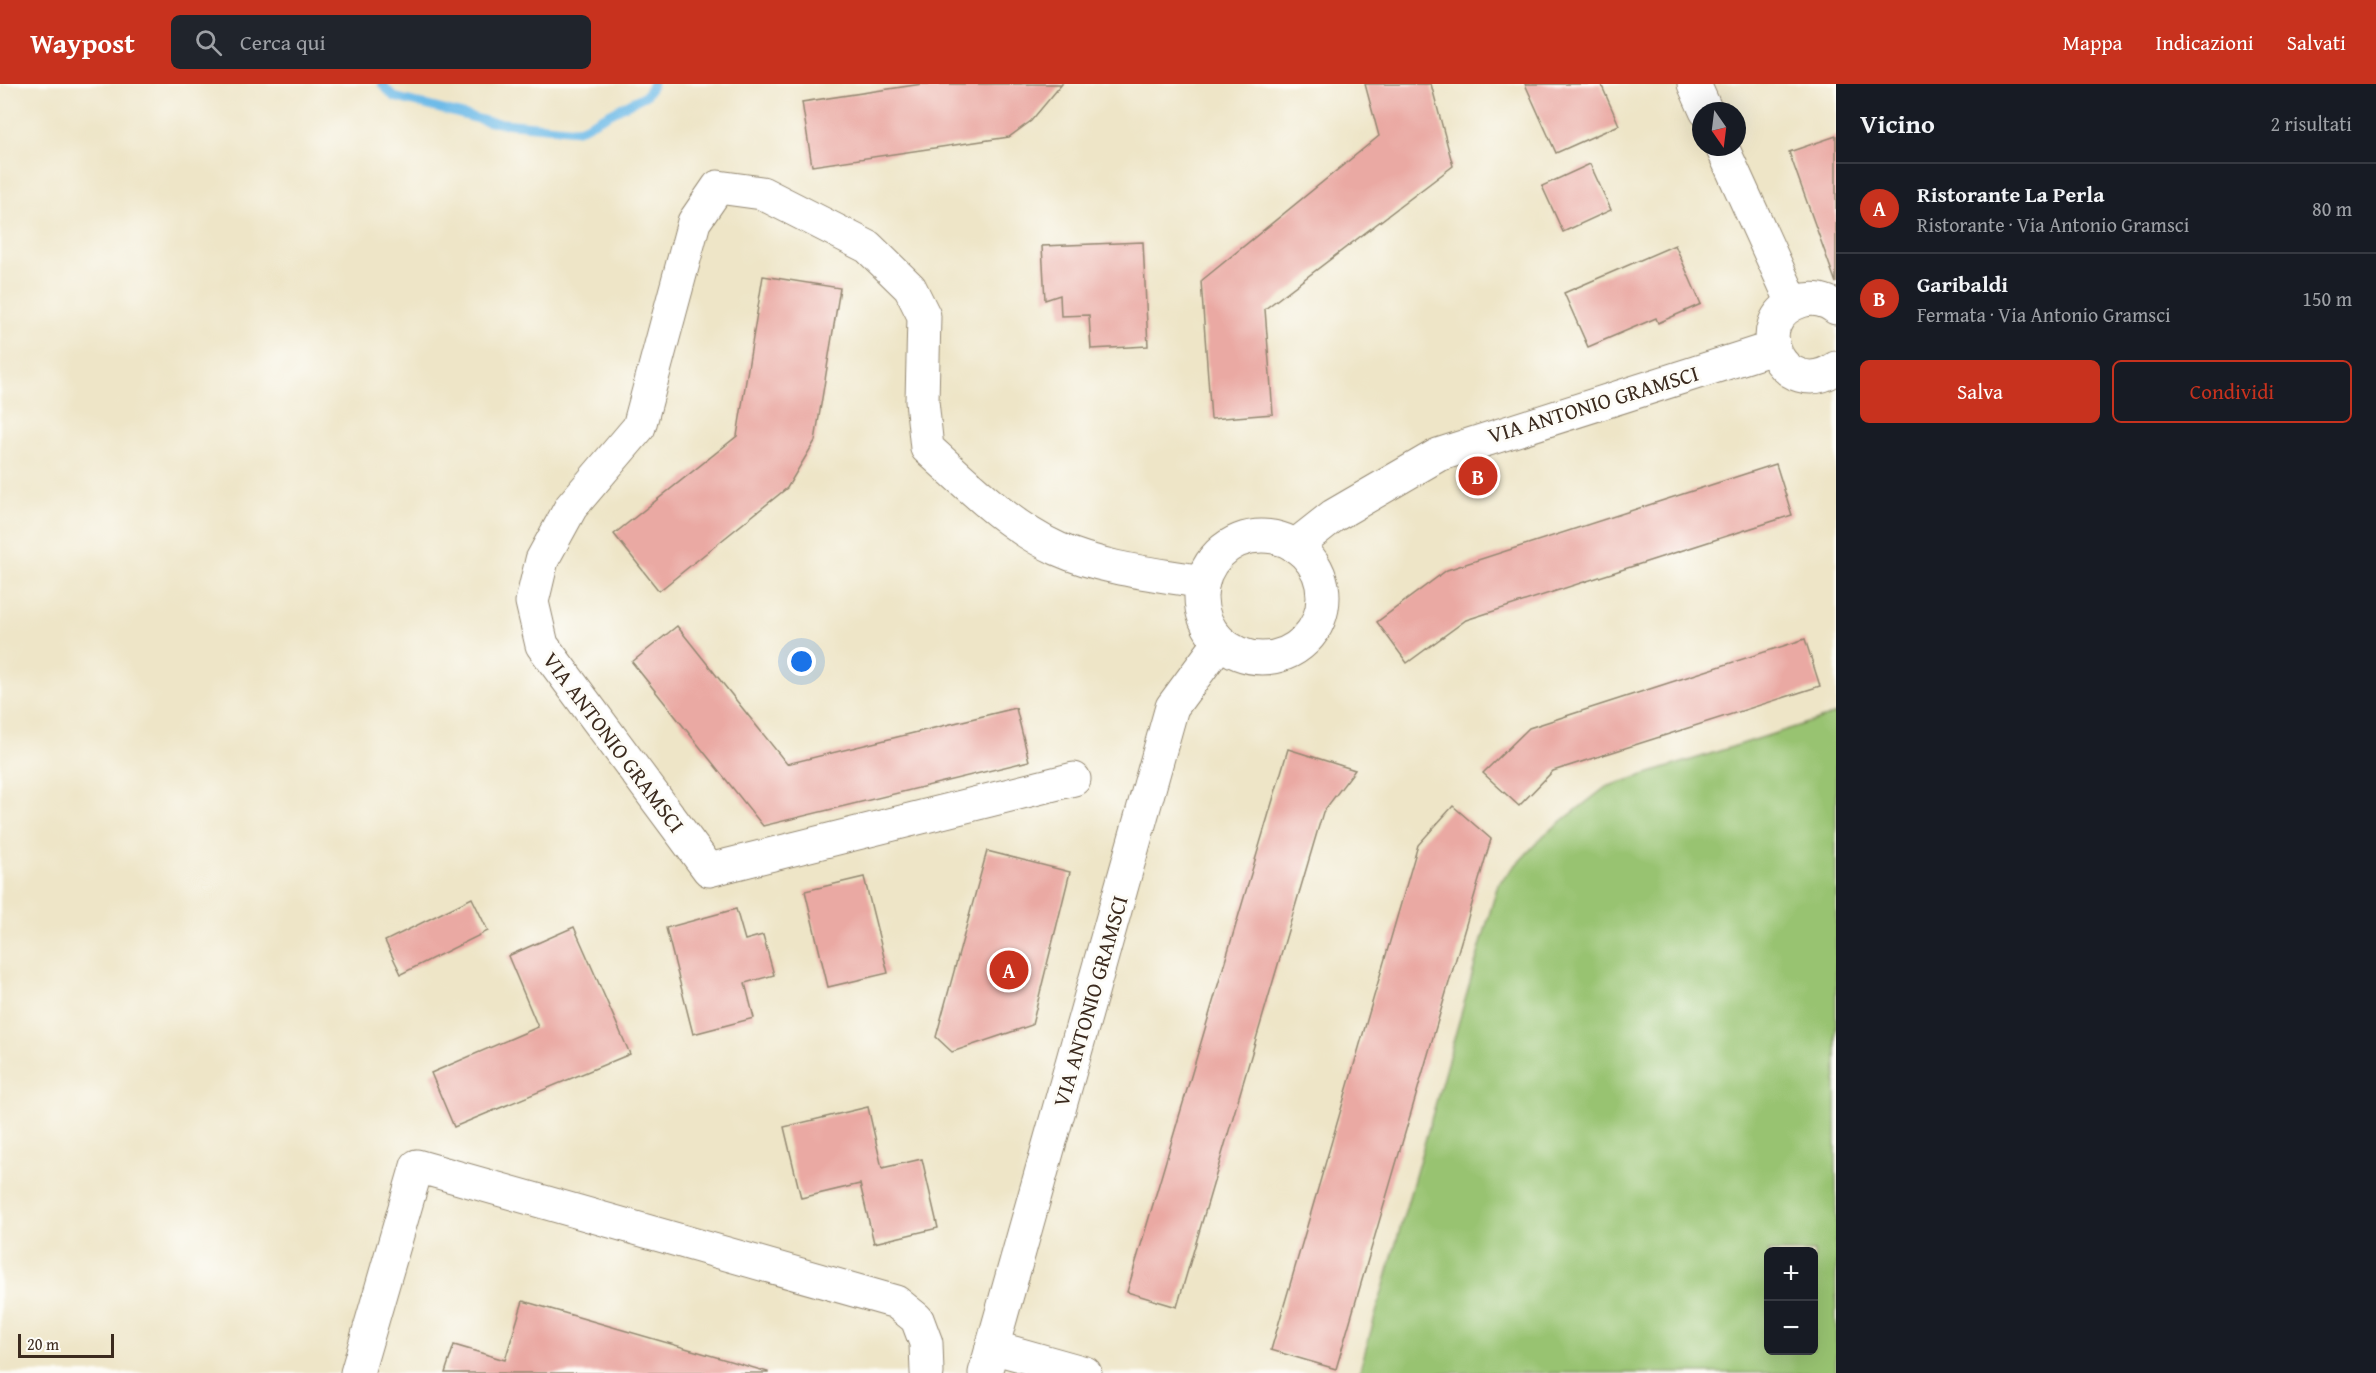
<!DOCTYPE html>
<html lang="it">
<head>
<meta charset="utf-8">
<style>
  :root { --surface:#171b24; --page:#20242c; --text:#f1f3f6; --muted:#9ea1a6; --line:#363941; --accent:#c8321e }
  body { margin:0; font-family:"Gentium Book Plus",serif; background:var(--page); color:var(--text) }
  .controls { position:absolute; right:18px; bottom:18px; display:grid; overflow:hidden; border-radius:9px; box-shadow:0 6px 24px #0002 }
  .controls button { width:54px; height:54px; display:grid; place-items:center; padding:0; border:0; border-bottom:2px solid var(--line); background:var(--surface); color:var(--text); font:30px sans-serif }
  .compass { position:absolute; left:1692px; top:18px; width:54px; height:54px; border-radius:50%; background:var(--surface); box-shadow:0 6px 24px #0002; rotate:166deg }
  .scale { position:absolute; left:18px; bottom:15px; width:96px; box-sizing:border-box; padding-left:6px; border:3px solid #3b2a1e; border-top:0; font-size:16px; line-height:21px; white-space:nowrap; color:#3b2a1e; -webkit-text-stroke:4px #fdfcf7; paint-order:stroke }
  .you { position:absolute; left:802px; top:578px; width:21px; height:21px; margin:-15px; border:4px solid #fff; border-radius:50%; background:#1a73e8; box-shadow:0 0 0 9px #1a73e833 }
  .badge { display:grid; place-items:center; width:39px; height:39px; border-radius:50%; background:var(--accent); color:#fff; font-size:20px; font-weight:700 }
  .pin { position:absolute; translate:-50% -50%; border:3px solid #fff; box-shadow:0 2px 6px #0006 }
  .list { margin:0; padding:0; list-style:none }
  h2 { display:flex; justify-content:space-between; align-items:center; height:78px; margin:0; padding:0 24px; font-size:26px }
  h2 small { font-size:20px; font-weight:400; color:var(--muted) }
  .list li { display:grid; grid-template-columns:39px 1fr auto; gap:18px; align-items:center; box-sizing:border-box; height:90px; padding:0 24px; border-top:2px solid var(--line) }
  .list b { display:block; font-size:22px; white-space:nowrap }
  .list p { margin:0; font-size:20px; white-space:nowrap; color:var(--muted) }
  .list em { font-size:20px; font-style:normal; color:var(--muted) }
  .actions { display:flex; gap:12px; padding:18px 24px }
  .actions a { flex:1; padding:14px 0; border:2px solid var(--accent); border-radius:9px; text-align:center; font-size:21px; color:var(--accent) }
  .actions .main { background:var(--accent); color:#fff }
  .icon { flex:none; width:33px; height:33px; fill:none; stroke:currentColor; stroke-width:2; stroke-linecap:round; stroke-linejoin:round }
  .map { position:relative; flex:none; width:1836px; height:1289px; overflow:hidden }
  header { display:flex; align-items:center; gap:36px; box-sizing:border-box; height:84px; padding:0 30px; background:var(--accent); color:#fff }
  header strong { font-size:28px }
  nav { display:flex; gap:33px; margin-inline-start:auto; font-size:21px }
  .search { width:420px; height:54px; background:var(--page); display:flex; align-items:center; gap:15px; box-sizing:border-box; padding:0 21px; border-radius:9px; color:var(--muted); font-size:22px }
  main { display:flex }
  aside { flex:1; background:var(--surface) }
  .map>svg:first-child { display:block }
  .green { fill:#98c371; stroke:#6a7648; stroke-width:1.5; fill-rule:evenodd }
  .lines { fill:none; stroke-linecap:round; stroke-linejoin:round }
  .stream { stroke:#6ebbe8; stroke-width:9 }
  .building { fill:#eaa9a3 }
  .minor-casing { stroke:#948872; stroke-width:35 }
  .minor { stroke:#fff; stroke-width:33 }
  .labels { text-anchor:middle; stroke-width:6; stroke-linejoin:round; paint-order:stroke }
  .street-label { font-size:22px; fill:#3b2a1e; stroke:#fdfcf7 }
</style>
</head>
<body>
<header>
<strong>Waypost</strong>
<div class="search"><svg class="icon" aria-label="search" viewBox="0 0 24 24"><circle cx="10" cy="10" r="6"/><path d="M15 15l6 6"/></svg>Cerca qui</div>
<nav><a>Mappa</a><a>Indicazioni</a><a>Salvati</a></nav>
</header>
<main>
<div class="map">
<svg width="1836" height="1289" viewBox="0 0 1836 1289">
  <rect width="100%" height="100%" fill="#fdfcf7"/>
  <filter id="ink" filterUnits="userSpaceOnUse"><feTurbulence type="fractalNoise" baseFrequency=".0167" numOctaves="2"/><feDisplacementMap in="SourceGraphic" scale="12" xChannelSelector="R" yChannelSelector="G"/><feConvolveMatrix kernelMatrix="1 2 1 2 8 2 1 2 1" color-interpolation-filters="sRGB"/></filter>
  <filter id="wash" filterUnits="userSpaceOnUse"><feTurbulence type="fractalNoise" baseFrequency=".008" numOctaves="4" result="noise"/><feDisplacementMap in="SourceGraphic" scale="24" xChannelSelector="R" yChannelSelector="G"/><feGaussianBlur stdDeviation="1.35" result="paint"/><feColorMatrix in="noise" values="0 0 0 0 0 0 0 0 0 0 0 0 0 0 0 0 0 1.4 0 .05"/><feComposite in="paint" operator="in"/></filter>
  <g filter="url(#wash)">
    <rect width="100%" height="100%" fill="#eee5c7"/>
    <path class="green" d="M 1836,630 L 1836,1289 L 1359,1289 L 1498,800 L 1544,751 L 1606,703 ZM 1768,1168 L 1814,1168 L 1814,1266 L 1768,1266 Z"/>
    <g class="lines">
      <path class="stream" d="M 382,0 L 394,13 L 490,38 L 578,46 L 646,11 L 653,0"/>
    </g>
    <g id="blocks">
      <g class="building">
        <path d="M 922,0 L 1062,0 L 1031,37 L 1009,53 L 812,82 L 802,18 Z"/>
        <path d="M 1365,0 L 1431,0 L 1453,82 L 1265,225 L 1273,330 L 1211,335 L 1201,197 L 1379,52 Z"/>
        <path d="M 1525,0 L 1601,0 L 1619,41 L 1556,69 Z"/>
        <path d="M 1836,52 L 1836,199 L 1789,68 Z"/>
        <path d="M 1590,80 L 1611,126 L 1563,148 L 1542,102 Z"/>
        <path d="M 1143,158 L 1148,262 L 1091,265 L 1089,231 L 1061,232 L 1060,211 L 1045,216 L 1042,162 Z"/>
        <path d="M 1675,161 L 1701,220 L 1658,239 L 1656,234 L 1588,263 L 1564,209 Z"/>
        <path d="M 763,192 L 840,204 L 815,357 L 787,404 L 659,507 L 614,450 L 737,352 Z"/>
        <path d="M 1776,380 L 1792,431 L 1466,536 L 1407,579 L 1377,538 L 1447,486 Z"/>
        <path d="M 677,542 L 787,680 L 1016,624 L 1029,677 L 763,742 L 632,578 Z"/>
        <path d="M 1805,555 L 1820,602 L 1553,687 L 1519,722 L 1483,689 L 1529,644 Z"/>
        <path d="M 1288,665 L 1355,686 L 1323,728 L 1177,1223 L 1127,1208 Z"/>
        <path d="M 1453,722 L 1491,755 L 1336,1285 L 1271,1266 L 1418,761 Z"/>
        <path d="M 987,767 L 1070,788 L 1032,941 L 952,968 L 936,953 Z"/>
        <path d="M 864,793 L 888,889 L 828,903 L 805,807 Z"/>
        <path d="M 472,814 L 488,847 L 401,890 L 385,857 Z"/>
        <path d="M 736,825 L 745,856 L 763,851 L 774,891 L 745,899 L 754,934 L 693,950 L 666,844 Z"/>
        <path d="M 574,843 L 630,970 L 454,1043 L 431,989 L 538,943 L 508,872 Z"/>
        <path d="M 868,1023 L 882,1084 L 922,1075 L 938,1144 L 874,1159 L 860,1100 L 801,1114 L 784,1043 Z"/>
        <path d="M 523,1217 L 768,1288 L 768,1289 L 445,1289 L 454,1261 L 505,1276 Z"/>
      </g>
    </g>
  </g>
  <g filter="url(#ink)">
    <use href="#blocks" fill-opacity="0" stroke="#948872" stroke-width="1.5"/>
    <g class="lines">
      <g class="minor-casing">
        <g id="minor">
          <path d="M 1694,0 L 1706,27"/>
          <path d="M 1722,63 L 1793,219"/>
          <path d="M 1836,224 C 1827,216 1813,213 1801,217 C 1742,236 1784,320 1836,284"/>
          <circle cx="1262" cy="513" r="61"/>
          <path d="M 1295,462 L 1333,432 L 1438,371 L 1773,264"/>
          <path d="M 1074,695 L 709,786 L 542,561 L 532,518 L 542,476 L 571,423 L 639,343 L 694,138 L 718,103 L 762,109 L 868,163 L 910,204 L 924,232 L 922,317 L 927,364 C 968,401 1008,442 1058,465 C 1103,485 1155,490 1203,498"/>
          <path d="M 992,1263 L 1085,1289"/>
          <path d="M 357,1289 L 417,1082 L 896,1218 L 917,1235 L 926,1259 L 927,1289"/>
          <path d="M 985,1289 L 1172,623 L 1220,558"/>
        </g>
      </g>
      <use href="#minor" class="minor"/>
    </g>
  </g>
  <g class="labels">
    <g class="street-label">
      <text transform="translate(1593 320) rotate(-17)" y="8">VIA ANTONIO GRAMSCI</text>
      <text transform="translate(614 658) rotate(53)" y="8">VIA ANTONIO GRAMSCI</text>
      <text transform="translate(1090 917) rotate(-74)" y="8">VIA ANTONIO GRAMSCI</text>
    </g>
  </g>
</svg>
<div class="controls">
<button>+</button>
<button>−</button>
</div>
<svg class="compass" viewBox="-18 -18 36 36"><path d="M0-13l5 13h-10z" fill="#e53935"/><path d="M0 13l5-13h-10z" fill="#9ea1a6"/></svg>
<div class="scale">20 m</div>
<div class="you"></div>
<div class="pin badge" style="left:1009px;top:886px">A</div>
<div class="pin badge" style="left:1478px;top:392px">B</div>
</div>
<aside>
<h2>Vicino<small>2 risultati</small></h2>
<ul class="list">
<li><span class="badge">A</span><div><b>Ristorante La Perla</b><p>Ristorante · Via Antonio Gramsci</p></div><em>80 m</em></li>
<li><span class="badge">B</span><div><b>Garibaldi</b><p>Fermata · Via Antonio Gramsci</p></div><em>150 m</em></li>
</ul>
<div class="actions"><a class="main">Salva</a><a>Condividi</a></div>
</aside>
</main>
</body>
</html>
